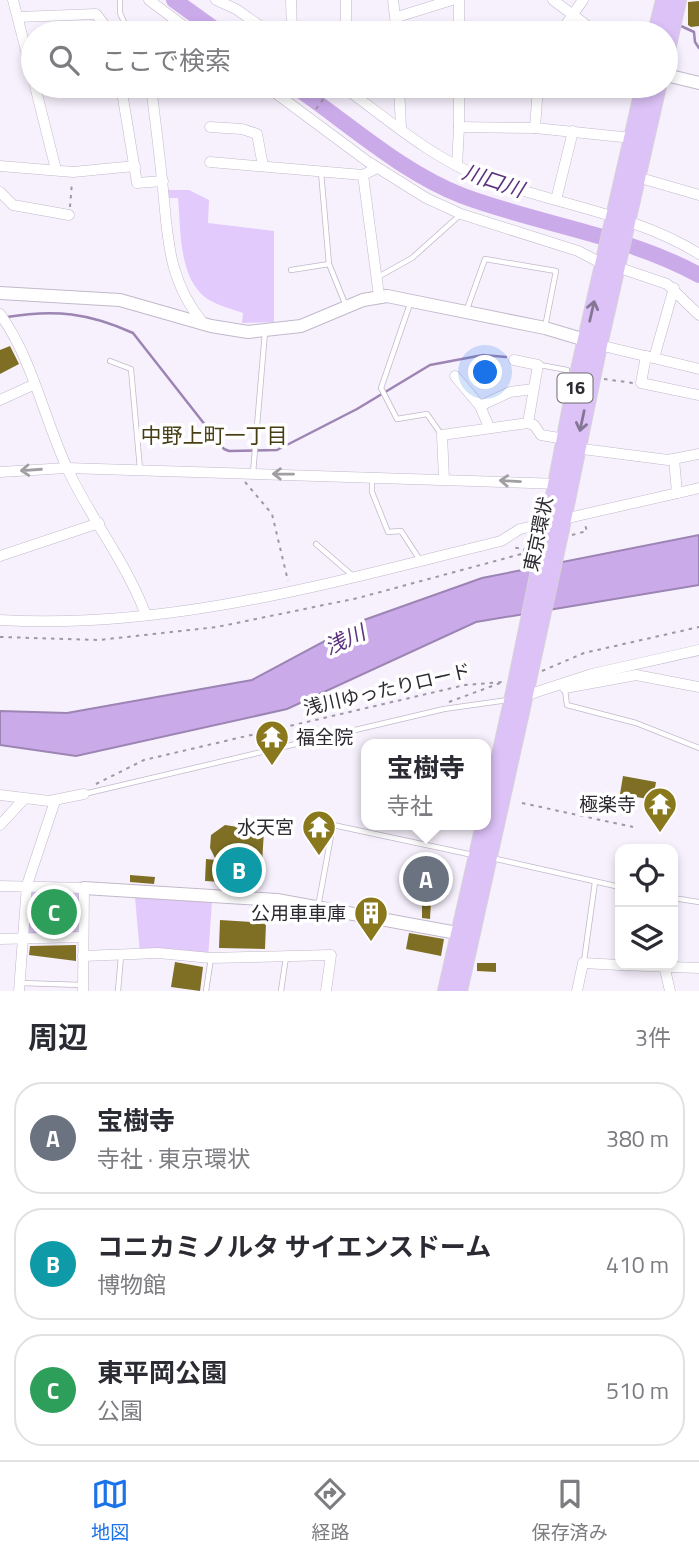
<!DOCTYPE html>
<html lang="ja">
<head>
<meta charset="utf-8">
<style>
  :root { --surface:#fff; --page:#f2f2f3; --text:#2b2b33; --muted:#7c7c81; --line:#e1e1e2; --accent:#1a73e8 }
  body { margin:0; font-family:"Titillium Web","Noto Sans JP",sans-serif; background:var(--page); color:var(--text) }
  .controls { position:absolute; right:21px; bottom:21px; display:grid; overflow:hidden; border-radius:14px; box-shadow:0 4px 10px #0003 }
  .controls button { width:63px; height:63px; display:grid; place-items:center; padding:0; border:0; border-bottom:2px solid var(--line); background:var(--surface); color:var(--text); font:35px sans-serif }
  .you { position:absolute; left:486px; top:373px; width:24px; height:24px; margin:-18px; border:5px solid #fff; border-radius:50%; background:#1a73e8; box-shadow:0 0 0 10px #1a73e833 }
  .badge { display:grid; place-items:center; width:46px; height:46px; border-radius:50%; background:var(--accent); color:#fff; font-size:23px; font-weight:700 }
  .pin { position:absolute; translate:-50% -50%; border:4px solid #fff; box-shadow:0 2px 7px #0006 }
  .popup { position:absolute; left:361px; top:739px; width:130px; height:91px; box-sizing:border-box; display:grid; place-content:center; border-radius:14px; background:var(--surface); filter:drop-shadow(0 2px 5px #0005); font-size:23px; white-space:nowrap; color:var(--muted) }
  .popup b { font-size:26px; color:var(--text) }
  .popup::after { content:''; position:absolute; left:50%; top:100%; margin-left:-14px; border:14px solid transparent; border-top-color:var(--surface) }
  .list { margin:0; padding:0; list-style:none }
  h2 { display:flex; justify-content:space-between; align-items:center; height:91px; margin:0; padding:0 28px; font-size:30px }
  h2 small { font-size:23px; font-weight:400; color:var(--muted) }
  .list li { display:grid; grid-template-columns:46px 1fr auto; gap:21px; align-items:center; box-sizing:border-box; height:112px; margin:0 14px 14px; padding:0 14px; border:2px solid var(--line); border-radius:28px }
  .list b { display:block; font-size:26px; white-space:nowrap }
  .list p { margin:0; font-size:23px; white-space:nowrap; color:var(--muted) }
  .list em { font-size:23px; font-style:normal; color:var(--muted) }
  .icon { flex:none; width:38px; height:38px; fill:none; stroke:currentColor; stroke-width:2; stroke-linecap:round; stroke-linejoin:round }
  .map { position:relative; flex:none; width:699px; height:991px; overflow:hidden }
  .search { position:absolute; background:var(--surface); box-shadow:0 4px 10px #0003; left:21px; right:21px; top:21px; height:77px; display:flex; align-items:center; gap:18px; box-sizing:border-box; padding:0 24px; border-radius:38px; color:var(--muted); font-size:26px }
  .sheet { height:469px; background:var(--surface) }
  nav { display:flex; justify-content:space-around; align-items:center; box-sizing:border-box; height:98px; border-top:2px solid var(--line); background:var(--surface); font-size:19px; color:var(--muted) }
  nav a { display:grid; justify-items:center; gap:4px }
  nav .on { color:var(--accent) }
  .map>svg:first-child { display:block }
  .green { fill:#e3cafc }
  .water { fill:#cbaaea; stroke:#9c84b3; stroke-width:2 }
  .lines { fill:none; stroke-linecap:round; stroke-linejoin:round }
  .stream { stroke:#9c84b3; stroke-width:2.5 }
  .river { stroke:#cbaaea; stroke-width:16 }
  .building { fill:#7f6f24 }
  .service-casing { stroke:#c2b8cb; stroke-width:6 }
  .minor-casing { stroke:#c2b8cb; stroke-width:11 }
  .tertiary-casing { stroke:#c2b8cb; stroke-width:14 }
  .trunk-casing { stroke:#d5d4d6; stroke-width:18 }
  .path { stroke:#9d98a2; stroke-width:2; stroke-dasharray:3.5 5; stroke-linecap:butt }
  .service { stroke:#fff; stroke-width:4.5 }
  .minor { stroke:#fff; stroke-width:10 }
  .tertiary { stroke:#fff; stroke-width:12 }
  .trunk { stroke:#dcc2f7; stroke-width:16 }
  .trunk-bridge-casing { stroke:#d5d4d6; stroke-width:18; stroke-linecap:butt }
  .trunk-bridge { stroke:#dcc2f7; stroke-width:16 }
  .oneway { stroke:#857694 }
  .oneway2 { stroke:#a19fa3 }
  .labels { text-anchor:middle; stroke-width:7; stroke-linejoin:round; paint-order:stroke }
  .shield { fill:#fff; stroke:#6d6a70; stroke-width:2 }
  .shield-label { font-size:18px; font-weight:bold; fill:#2e2a32 }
  .street-label { font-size:19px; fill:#2e2a32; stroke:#fff }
  .poi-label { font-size:19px; fill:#2e2a32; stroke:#fff; text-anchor:end }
  .water-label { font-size:21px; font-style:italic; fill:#5c327d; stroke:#fff }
  .neighbourhood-label { font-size:21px; fill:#473e15; stroke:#fff }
</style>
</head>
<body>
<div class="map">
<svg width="699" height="991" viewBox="0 0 699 991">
  <rect width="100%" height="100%" fill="#f7f1fd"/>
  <g class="green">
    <path d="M 166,190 L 189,190 L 209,200 L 208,223 L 274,231 L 274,322 L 242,323 L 243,313 C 232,309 220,306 211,301 C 178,283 181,230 178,198 L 166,198 Z"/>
    <path d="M 27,885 L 79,885 L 83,937 L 22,938 Z"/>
    <path d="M 135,897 L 212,901 L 208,958 L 140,954 Z"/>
  </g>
  <path class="water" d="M 699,535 L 699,585 L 476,622 L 287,709 L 76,756 L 0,745 L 0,711 L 67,713 L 252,680 L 364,620 L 482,578 Z"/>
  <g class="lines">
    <g class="stream">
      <path d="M 681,26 L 694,32 L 695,42 L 699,48"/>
      <path d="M 7,317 C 55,309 89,313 133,333 L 224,449 L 229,451 L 277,450 L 357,409 L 430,365 L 483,355 L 506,357"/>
    </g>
    <g class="river">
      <path d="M 174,0 L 220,33"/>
      <path d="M 294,86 C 348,123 401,172 463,196 C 541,225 626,235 699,275"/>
    </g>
  </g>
  <g class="building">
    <path d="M 699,1 L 699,26 L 691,27 L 688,25 L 688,2 Z"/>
    <path d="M 10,346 L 19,364 L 0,374 L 0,350 Z"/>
    <path d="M 623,776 L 656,782 L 653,800 L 620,794 Z"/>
    <path d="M 225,825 L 264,831 L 261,879 L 250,878 L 242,883 L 205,881 L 206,859 L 216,860 L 210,848 L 211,835 Z"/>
    <path d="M 130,875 L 155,877 L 154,884 L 130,882 Z"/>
    <path d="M 422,899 L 431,901 L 430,919 L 422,918 Z"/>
    <path d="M 220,920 L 266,923 L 265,949 L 219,948 Z"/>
    <path d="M 409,933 L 444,939 L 441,956 L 406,949 Z"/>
    <path d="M 76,945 L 76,961 L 29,955 L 30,946 Z"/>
    <path d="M 175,962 L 203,967 L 200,991 L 171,987 Z"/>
    <path d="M 477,963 L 496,963 L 496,972 L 477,971 Z"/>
  </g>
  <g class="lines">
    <g class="service-casing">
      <g id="service">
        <path d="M 120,0 L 120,13 L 129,33"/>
        <path d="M 321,172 L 329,264 L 346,306"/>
        <path d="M 291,270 L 329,264"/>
        <path d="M 378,277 L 412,258 L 460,215"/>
        <path d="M 411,301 L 381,388 L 397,419 L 427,414 L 441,434"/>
        <path d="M 467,309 L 485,259 L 556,271 L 545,327"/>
        <path d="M 110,361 L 131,369 L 140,469"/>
        <path d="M 540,365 L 567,370"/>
        <path d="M 253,473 L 265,332"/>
        <path d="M 372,480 L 372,492 L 388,532 L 401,531 L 420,560"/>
        <path d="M 316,544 L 353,576"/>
        <path d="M 565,690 L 567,705 L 636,723 L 699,748"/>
        <path d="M 84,794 L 444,709 L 508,700"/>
        <path d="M 492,858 L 620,887"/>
        <path d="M 673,898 L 699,902"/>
        <path d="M 318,907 L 333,825 L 473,855"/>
        <path d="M 584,961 L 595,882"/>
        <path d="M 21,983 L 82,985"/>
        <path d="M 118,991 L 121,956"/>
        <path d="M 206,991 L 211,958"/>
        <path d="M 281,991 L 286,957"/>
      </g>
    </g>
    <g class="minor-casing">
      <g id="minor">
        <path d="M 13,0 L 33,78"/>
        <path d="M 149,0 L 193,33"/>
        <path d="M 216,0 L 236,9 L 270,33"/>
        <path d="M 291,0 L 292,33"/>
        <path d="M 346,0 L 346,33"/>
        <path d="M 393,0 L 397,33"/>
        <path d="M 459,0 L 459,33"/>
        <path d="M 553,0 L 597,33"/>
        <path d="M 18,17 L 96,14 L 111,33"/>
        <path d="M 397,17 L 452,0"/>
        <path d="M 560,33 L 583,0"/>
        <path d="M 35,86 L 56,170"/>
        <path d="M 121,86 L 137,183 L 163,181"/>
        <path d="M 266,86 L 367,161 L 426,198 L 461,214 L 578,251 L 603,264"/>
        <path d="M 342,86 C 385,117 429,156 479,176 C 548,203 637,214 699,254"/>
        <path d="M 399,86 L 401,128"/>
        <path d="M 151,87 C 155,118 159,149 162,180 C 168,234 166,278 203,323"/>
        <path d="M 210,127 L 242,129 L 257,134 L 263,166"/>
        <path d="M 459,127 L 459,86"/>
        <path d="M 535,128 L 538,86"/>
        <path d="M 210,162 L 363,175 L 377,168"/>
        <path d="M 0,166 L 73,172 L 135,166"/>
        <path d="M 457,166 L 459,127 L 535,128 L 632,138"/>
        <path d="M 363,175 L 379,296"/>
        <path d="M 637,177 L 699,195"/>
        <path d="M 0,192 L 13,205 L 69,215"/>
        <path d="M 556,200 L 573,131"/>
        <path d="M 617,267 L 667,284 L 699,315"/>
        <path d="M 0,314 C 33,360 44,419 68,470 C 92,521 125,560 146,615"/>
        <path d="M 599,345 L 699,369"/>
        <path d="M 646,356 L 641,383 L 699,395"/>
        <path d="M 654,358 L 674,288"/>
        <path d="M 514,360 L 538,365 L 528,423"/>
        <path d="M 455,376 L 480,406 L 489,427"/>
        <path d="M 0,400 L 33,385"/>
        <path d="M 480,406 L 510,392 L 533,389"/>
        <path d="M 575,448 L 668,460 L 699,454"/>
        <path d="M 674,459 L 677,493"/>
        <path d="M 0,472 L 67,468 L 561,484"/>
        <path d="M 444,479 L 442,435 L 528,423 L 534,425 L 541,435 L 565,439"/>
        <path d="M 0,556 L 99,523"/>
        <path d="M 0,620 C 171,630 337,581 501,541 L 520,529 L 699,488"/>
        <path d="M 565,688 L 636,675 L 699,687"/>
        <path d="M 521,697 L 592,674 L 699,650"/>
        <path d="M 0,795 L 49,801 L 84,794"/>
        <path d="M 0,825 L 24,799"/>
        <path d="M 0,886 L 84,888 L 83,991"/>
        <path d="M 0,939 L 83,937"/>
        <path d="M 83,956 L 158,953 L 211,958 L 331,955 L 326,991"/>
        <path d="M 621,965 L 699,968"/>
        <path d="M 664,965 L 670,991"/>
        <path d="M 19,991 L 27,885 L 55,801"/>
        <path d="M 577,991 L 583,963 L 620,965"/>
      </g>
    </g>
    <g class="tertiary-casing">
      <g id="tertiary">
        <path d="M 666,75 L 699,83"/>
        <path d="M 0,293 L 120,300 L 211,326 L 248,332 L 301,326 L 363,300 L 387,296 L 545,328 L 592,342"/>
        <path d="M 84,888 L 277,900 L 468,935"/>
      </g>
    </g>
    <g class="trunk-casing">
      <g id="trunk">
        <path d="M 656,33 L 664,0"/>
        <path d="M 666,55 L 678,0"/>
        <path d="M 561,529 L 599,345 L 658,86"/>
        <path d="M 547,532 L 573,396 L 644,86"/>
        <path d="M 486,818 L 515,688"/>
        <path d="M 446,991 L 484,825"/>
        <path d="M 459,991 L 527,685"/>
      </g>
    </g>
    <g class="path">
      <path d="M 316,109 L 333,86"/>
      <path d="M 70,207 L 72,182"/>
      <path d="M 604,379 L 633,383"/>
      <path d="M 245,482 L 272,514 L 288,581"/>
      <path d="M 572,535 L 587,531 L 585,525"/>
      <path d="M 0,637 L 99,640 L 217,627 L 358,598 L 525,553 L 524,549 L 511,547"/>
      <path d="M 542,671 L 584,653 L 699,627"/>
      <path d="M 449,702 L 503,682"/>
      <path d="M 96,784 L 144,760 L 465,685 L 503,682"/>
      <path d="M 522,803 L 633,827"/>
    </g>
    <use href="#service" class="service"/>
    <use href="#minor" class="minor"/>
    <use href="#tertiary" class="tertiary"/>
    <use href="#trunk" class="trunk"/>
    <g class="trunk-bridge-casing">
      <g id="trunk-bridge">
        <path d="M 527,685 L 561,529"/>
        <path d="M 515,688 L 547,532"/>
      </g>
    </g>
    <use href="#trunk-bridge" class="trunk-bridge"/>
  </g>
  <defs><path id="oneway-shaft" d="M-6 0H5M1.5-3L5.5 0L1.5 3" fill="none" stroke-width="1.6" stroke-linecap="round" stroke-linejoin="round" transform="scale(1.75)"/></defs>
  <g class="oneway">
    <use href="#oneway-shaft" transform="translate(592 311) rotate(-77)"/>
    <use href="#oneway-shaft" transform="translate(582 421) rotate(102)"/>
  </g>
  <g class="oneway2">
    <use href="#oneway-shaft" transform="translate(31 470) rotate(176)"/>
    <use href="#oneway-shaft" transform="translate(283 474) rotate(-179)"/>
    <use href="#oneway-shaft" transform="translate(510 481) rotate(-177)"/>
  </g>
  <defs>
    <g id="temple-pin" transform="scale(1.75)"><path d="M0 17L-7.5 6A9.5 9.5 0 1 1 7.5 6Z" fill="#8a781d" stroke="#fff"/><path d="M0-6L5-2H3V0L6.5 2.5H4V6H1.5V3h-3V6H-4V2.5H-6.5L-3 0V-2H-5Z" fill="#fff"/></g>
    <g id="building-pin" transform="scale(1.75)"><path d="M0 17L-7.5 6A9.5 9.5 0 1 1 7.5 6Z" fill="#8a781d" stroke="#fff"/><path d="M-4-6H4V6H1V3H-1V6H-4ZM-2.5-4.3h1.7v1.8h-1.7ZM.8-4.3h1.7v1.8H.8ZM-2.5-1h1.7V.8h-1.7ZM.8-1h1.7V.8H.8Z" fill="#fff"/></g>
  </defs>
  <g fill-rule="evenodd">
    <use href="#temple-pin" x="272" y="737"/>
    <use href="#temple-pin" x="660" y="804"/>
    <use href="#temple-pin" x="319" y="827"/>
    <use href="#building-pin" x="371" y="913"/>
  </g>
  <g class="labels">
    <rect class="shield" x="557.5" y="373.5" width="35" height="29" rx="5"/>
    <g class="shield-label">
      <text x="575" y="394">16</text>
    </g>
    <g class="street-label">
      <text transform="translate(538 534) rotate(-78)" y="7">東京環状</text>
      <text transform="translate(387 689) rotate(-13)" y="7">浅川ゆったりロード</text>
    </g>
    <g class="poi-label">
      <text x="296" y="744" text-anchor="start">福全院</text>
      <text x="636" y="811">極楽寺</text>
      <text x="294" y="834">水天宮</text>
      <text x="346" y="920">公用車車庫</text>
    </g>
    <g class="water-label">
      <text transform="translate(493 181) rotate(18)" y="7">川口川</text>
      <text transform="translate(345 640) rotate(-24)" y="7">浅川</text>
    </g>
    <g class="neighbourhood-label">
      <text x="214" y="443">中野上町一丁目</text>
    </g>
  </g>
</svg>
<div class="controls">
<button><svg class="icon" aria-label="locate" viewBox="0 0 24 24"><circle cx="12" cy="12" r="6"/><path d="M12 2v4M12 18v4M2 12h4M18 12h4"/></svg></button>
<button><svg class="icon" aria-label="layers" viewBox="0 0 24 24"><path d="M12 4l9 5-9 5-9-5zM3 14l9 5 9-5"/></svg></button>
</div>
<div class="you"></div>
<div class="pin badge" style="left:426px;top:879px;background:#6b7280">A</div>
<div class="popup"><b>宝樹寺</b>寺社</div>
<div class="pin badge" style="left:239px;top:870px;background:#0f9aa8">B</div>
<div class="pin badge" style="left:54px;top:912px;background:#2e9e5b">C</div>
<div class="search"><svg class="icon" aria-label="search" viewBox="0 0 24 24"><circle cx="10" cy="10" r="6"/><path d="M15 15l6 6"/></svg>ここで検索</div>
</div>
<section class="sheet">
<h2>周辺<small>3件</small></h2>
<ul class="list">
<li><span class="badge" style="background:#6b7280">A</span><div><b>宝樹寺</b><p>寺社 · 東京環状</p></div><em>380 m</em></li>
<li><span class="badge" style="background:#0f9aa8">B</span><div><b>コニカミノルタ サイエンスドーム</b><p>博物館</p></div><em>410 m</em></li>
<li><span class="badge" style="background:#2e9e5b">C</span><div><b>東平岡公園</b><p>公園</p></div><em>510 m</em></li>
</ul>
</section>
<nav>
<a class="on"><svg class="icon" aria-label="map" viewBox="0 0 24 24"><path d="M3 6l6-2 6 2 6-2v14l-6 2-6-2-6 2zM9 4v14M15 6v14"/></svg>地図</a>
<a><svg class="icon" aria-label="directions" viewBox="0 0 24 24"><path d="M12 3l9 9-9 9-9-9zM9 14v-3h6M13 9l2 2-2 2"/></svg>経路</a>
<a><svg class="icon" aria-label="saved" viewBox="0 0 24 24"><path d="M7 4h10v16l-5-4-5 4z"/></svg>保存済み</a>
</nav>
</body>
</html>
